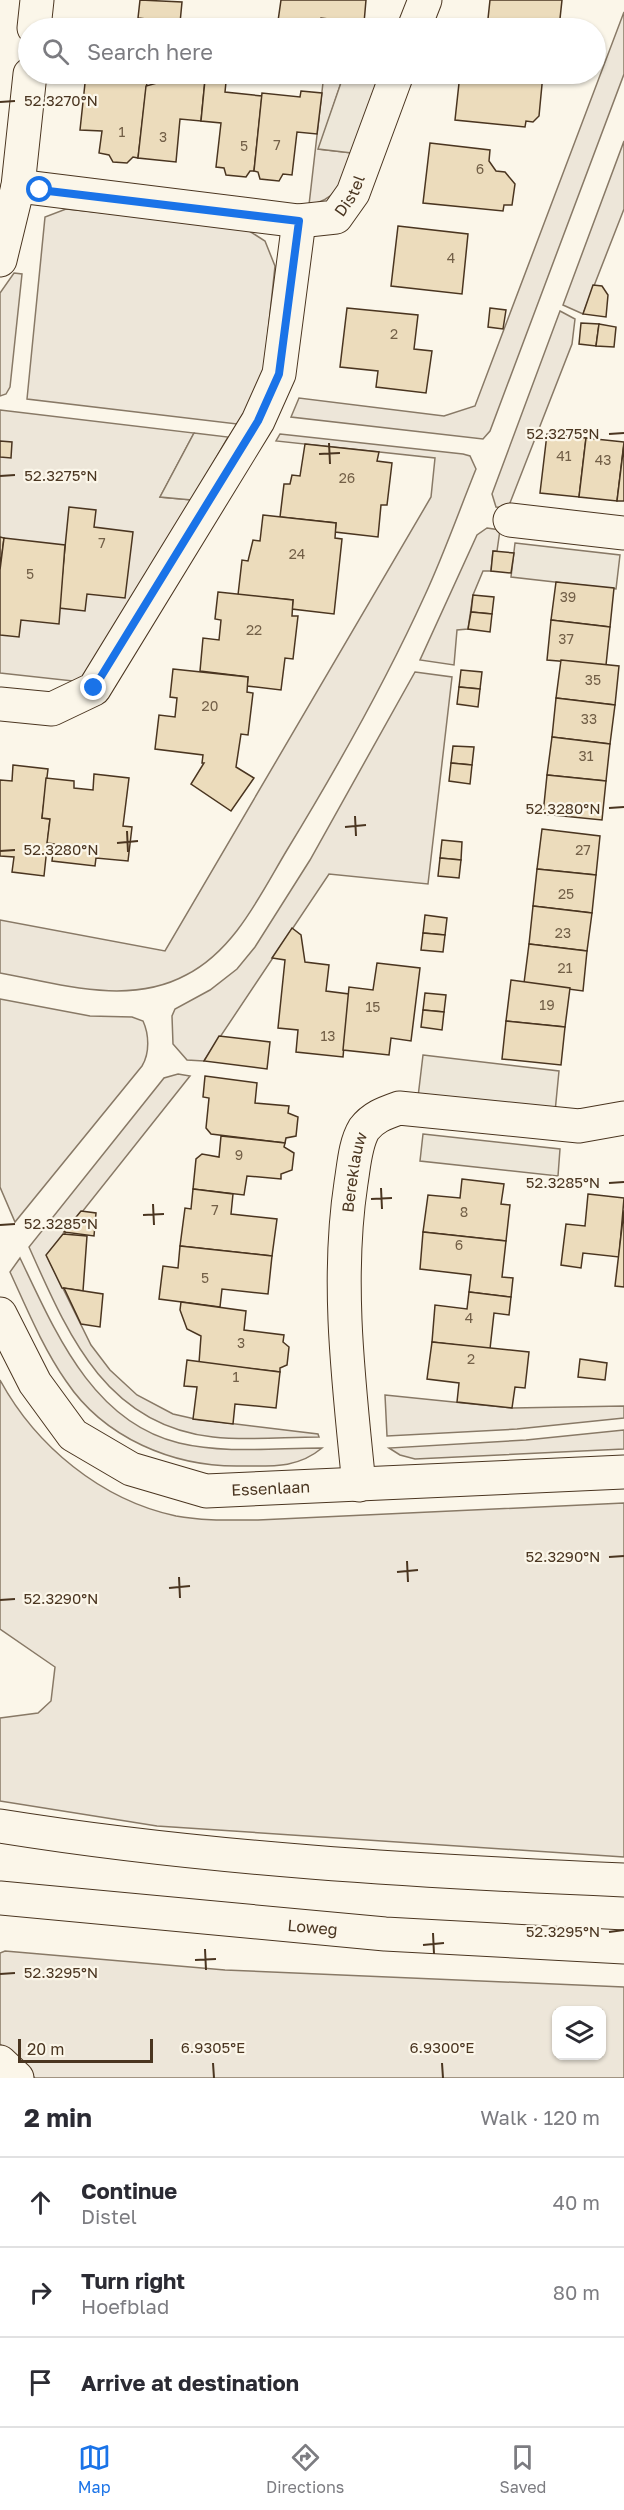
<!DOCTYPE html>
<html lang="en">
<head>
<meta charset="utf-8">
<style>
  :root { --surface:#fff; --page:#f2f2f3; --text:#2b2b33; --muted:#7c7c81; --line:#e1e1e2; --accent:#1a73e8 }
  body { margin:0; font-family:"Golos Text",sans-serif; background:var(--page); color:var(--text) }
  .controls { position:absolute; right:18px; bottom:18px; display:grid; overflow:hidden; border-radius:12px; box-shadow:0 2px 4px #0004 }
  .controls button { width:54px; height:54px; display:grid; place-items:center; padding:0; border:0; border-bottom:2px solid var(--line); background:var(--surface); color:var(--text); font:30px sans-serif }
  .scale { position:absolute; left:18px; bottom:15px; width:135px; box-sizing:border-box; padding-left:6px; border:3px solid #4a3520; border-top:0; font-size:16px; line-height:21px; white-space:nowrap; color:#4a3520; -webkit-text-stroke:4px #fbf6e9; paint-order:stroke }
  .stop { position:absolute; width:18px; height:18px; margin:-14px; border:4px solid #1a73e8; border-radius:50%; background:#fff }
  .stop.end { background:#1a73e8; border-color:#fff; box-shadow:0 2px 6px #0008 }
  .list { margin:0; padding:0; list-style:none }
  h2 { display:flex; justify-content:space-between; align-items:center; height:78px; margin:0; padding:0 24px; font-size:26px }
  h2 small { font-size:20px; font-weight:400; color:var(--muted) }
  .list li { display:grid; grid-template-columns:39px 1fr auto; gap:18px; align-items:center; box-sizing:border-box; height:90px; padding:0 24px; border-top:2px solid var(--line) }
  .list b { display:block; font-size:22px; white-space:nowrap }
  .list p { margin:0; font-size:20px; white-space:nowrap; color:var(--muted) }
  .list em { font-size:20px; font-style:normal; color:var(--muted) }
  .icon { flex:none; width:33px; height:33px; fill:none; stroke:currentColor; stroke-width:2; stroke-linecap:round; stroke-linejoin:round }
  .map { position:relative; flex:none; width:624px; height:2078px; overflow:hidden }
  .search { position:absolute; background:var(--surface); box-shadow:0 2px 4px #0004; left:18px; right:18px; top:18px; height:66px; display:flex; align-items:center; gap:15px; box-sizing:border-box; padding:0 21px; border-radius:33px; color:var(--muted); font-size:22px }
  .sheet { height:348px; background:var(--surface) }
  nav { display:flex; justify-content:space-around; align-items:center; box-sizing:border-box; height:84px; border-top:2px solid var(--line); background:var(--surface); font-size:16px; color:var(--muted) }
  nav a { display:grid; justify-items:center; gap:3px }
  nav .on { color:var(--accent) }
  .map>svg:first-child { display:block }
  .green { fill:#ede6d9; stroke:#887966; stroke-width:1.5; fill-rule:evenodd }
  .parking { fill:#ede7d9; stroke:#887966; stroke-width:1.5 }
  .building { fill:#ecdcbc; stroke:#4a3520; stroke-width:1.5 }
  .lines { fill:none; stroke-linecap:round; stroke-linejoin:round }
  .street-casing { stroke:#4a3520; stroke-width:35 }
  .secondary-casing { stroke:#4a3520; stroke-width:35 }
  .primary-casing { stroke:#4a3520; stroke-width:35 }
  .street { stroke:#fbf6e9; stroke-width:33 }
  .secondary { stroke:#fbf6e9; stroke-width:33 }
  .primary { stroke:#fbf6e9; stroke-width:33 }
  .route { stroke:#1a73e8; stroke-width:8 }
  .ticks { fill:none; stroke:#4a3520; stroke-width:2 }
  .labels { text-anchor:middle; stroke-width:4.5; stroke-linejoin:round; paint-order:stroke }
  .number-label { font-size:14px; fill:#725f47 }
  .street-label { font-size:16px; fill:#4a3520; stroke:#fbf6e9 }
  .ticks-label { font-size:15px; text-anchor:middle; fill:#4a3520; stroke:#fbf6e9; stroke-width:4.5; stroke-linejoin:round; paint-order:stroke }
</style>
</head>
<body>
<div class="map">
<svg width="624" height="2078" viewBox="0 0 624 2078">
  <rect width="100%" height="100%" fill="#fbf6e9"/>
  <g class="green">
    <path d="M 624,12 L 624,74 L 490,431 L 483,439 L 291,417 L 299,398 L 444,416 L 475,406 Z"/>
    <path d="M 324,74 L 344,74 L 319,149 L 352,153 C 342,180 340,199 309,205 Z"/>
    <path d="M 624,141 L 624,209 L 583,314 L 563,305 Z"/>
    <path d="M 66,209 L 243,227 L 265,241 L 275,266 L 264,370 L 256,394 L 237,424 L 27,399 L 45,217 Z"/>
    <path d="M 14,273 L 22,274 L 10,387 L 6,394 L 0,396 L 0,293 Z"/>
    <path d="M 560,311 L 575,319 L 572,344 L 508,508 L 496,507 L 492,494 Z"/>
    <path d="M 0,410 L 194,433 L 160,497 L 192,500 L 82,682 L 0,673 Z"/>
    <path d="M 280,434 L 463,454 L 470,456 L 476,469 C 459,511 444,554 425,595 C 385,683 337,768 287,850 C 260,895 235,950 186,975 C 129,1006 60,984 0,973 L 0,920 L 165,951 L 431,497 L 435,458 L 276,441 Z"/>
    <path d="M 487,528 L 500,530 L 497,551 L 493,551 L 491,571 L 483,571 L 473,595 L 468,629 L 457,630 L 454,665 L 420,660 L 477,535 Z"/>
    <path d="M 415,672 L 452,677 L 428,884 L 329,874 L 204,1061 L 187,1060 L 173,1044 L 172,1016 L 175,1009 L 210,990 L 237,969 L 255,947 L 310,860 Z"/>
    <path d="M 0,999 L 90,1016 L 132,1017 L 143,1021 C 149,1034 150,1053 142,1066 L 15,1222 L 0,1187 Z"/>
    <path d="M 178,1074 L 190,1076 L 47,1256 L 91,1345 L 110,1370 L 137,1395 L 173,1414 L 195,1419 L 318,1434 L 319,1437 C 285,1437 247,1441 213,1437 C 105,1425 68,1334 29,1247 L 164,1078 Z"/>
    <path d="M 20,1258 C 55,1331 92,1422 179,1443 C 225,1454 275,1448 322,1448 C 297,1469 270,1466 240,1466 C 173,1467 104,1438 66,1381 C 43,1348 27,1309 10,1272 Z"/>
    <path d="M 0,1380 C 36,1446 101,1500 176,1516 C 203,1521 231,1520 258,1520 L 624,1503 L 624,1857 L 157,1826 L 0,1801 L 0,1718 L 38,1713 L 51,1701 L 55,1667 L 0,1629 Z"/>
    <path d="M 385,1395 L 512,1408 L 624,1406 L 624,1418 L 517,1429 L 387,1436 Z"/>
    <path d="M 624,1430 L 624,1449 L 415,1459 L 400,1455 L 389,1448 L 526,1440 Z"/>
    <path d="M 5,1951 L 225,1970 L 624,1987 L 624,2078 L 35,2078 L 0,2044 L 0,1953 ZM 556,2010 L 602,2010 L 602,2056 L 556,2056 Z"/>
  </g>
  <g class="parking">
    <path d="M 344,74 L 382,74 L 352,153 L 318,149 Z"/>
    <path d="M 194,433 L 228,437 L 192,500 L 160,497 Z"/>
    <path d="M 515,543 L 620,555 L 616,589 L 511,577 Z"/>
    <path d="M 423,1055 L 559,1071 L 555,1112 L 418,1097 Z"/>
    <path d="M 423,1134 L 560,1149 L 558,1176 L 420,1161 Z"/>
  </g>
  <g class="building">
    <path d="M 140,0 L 182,2 L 180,23 L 138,18 Z"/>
    <path d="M 281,0 L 366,0 L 364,23 L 321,18 L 319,28 L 277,28 Z"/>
    <path d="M 490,0 L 562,0 L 559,28 L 487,28 Z"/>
    <path d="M 86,74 L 148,74 L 138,158 L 133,157 L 127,163 L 113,162 L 109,155 L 99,153 L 102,131 L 80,130 Z"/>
    <path d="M 460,74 L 543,74 L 539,116 L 533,122 L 526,121 L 525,127 L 455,120 Z"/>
    <path d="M 175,78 L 205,80 L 201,121 L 180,119 L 176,162 L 138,158 L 146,86 Z"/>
    <path d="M 205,80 L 226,82 L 225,92 L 262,96 L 254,171 L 250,171 L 246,177 L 226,175 L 224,168 L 216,167 L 221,123 L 201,121 Z"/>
    <path d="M 301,91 L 322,93 L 317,134 L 297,132 L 292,175 L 283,174 L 279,181 L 260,179 L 258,172 L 254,171 L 262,93 L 300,97 Z"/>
    <path d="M 430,143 L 490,150 L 489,161 L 496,171 L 505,172 L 515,184 L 512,205 L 504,205 L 503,211 L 423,203 Z"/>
    <path d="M 398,226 L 468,234 L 462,294 L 391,286 Z"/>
    <path d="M 593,285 L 602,286 L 608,295 L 606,317 L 583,314 Z"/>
    <path d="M 347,308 L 418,315 L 414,349 L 432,351 L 426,393 L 376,387 L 378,371 L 340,367 Z"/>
    <path d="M 490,308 L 506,310 L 503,329 L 488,327 Z"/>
    <path d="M 581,323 L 599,324 L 596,346 L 579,344 Z"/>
    <path d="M 599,324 L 616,327 L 614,347 L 596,346 Z"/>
    <path d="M 547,434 L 586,438 L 579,497 L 540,493 Z"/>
    <path d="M 586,438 L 624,442 L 617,501 L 579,497 Z"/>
    <path d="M 0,441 L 12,442 L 11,458 L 0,457 Z"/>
    <path d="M 305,444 L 379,452 L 377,461 L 392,463 L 387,505 L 381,505 L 378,537 L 335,532 L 336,523 L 280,517 L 284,484 L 290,484 L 292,475 L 300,476 Z"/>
    <path d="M 624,444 L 624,501 L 617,501 Z"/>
    <path d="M 69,507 L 96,510 L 94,527 L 133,532 L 125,598 L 87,594 L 85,611 L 59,608 Z"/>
    <path d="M 263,515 L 336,523 L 335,538 L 342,539 L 334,614 L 292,609 L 293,600 L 238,595 L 242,560 L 248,561 L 253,540 L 260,541 Z"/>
    <path d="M 0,537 L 4,538 L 0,570 Z"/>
    <path d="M 4,538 L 65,545 L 59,624 L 21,620 L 19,637 L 0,635 L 0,570 Z"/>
    <path d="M 493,551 L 514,553 L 511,573 L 491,571 Z"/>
    <path d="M 556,582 L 614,588 L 610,627 L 551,620 Z"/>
    <path d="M 218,592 L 293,600 L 292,616 L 298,616 L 293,659 L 285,658 L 281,690 L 247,686 L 248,677 L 200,671 L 203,638 L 219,640 L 221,620 L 215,619 Z"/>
    <path d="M 473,595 L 494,597 L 492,614 L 471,612 Z"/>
    <path d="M 471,612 L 492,614 L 490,632 L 468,629 Z"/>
    <path d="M 551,620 L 610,627 L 606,665 L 547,660 Z"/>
    <path d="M 561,660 L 619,666 L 615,705 L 556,698 Z"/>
    <path d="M 173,669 L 248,677 L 247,692 L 253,693 L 248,735 L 241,734 L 236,767 L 254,778 L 231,811 L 191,784 L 204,763 L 202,763 L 203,755 L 155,749 L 159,715 L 175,717 L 177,698 L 170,697 Z"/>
    <path d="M 461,670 L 482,672 L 480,689 L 459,687 Z"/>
    <path d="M 459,687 L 480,689 L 478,707 L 457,704 Z"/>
    <path d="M 556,698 L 615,705 L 610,744 L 552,737 Z"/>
    <path d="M 552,737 L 610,744 L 606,781 L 547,775 Z"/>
    <path d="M 453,746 L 474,747 L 472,765 L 451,763 Z"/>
    <path d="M 451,763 L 472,765 L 470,784 L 449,781 Z"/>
    <path d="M 13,765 L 48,769 L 42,818 L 50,819 L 44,876 L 12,872 L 14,857 L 0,856 L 0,780 L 12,781 Z"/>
    <path d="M 94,774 L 129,778 L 123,826 L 132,827 L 128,861 L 96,858 L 95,866 L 52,861 L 54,844 L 47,843 L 50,819 L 42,818 L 46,778 L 74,781 L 74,788 L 93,790 Z"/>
    <path d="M 547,775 L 606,781 L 602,820 L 543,814 Z"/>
    <path d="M 542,829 L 600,836 L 596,875 L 537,869 Z"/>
    <path d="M 442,840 L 462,842 L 461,860 L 440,858 Z"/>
    <path d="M 440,858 L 461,860 L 459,878 L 438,876 Z"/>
    <path d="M 537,869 L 596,875 L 592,913 L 533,906 Z"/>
    <path d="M 533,906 L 592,913 L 587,951 L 529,944 Z"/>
    <path d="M 425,915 L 447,918 L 445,935 L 423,933 Z"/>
    <path d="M 292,928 L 301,935 L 305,962 L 329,965 L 326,991 L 349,994 L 343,1057 L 296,1052 L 298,1030 L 278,1028 L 285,960 L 272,958 Z"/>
    <path d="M 423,933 L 445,935 L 443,952 L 421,950 Z"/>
    <path d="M 529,944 L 587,951 L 583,991 L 524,983 Z"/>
    <path d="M 377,963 L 420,968 L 411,1041 L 391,1038 L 389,1055 L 343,1050 L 349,987 L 373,990 Z"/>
    <path d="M 511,980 L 570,988 L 565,1027 L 506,1021 Z"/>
    <path d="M 425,993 L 446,995 L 444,1012 L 423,1010 Z"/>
    <path d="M 423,1010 L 444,1012 L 442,1030 L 421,1027 Z"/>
    <path d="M 506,1021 L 565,1027 L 561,1065 L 502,1059 Z"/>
    <path d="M 219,1036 L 270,1042 L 267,1069 L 204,1061 Z"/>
    <path d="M 205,1076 L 257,1083 L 255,1103 L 289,1106 L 288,1113 L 298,1117 L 296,1136 L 286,1138 L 285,1143 L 211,1134 L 206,1128 L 209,1098 L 203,1097 Z"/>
    <path d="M 221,1136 L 285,1143 L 284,1147 L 294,1153 L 292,1170 L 281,1174 L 281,1179 L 247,1176 L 244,1195 L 193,1189 L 196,1159 L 202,1154 L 219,1157 Z"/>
    <path d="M 462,1179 L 504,1184 L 501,1204 L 510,1205 L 506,1241 L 423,1232 L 428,1195 L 460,1198 Z"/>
    <path d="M 193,1189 L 233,1194 L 231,1214 L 277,1219 L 272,1256 L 180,1246 L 185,1208 L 191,1209 Z"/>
    <path d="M 588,1194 L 624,1198 L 619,1257 L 583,1253 L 581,1268 L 561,1265 L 566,1224 L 585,1226 Z"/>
    <path d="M 624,1210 L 624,1287 L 615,1286 Z"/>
    <path d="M 81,1211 L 96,1213 L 94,1236 L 64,1232 Z"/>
    <path d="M 423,1232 L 506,1241 L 502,1277 L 513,1278 L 511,1297 L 469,1292 L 471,1275 L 420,1269 Z"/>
    <path d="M 63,1234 L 87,1236 L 83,1291 L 62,1288 L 46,1255 Z"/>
    <path d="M 180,1246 L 272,1256 L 268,1294 L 222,1289 L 220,1307 L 159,1299 L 163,1266 L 178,1268 Z"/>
    <path d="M 64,1288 L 103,1294 L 100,1327 L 81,1324 Z"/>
    <path d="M 469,1292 L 511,1297 L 509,1315 L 494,1313 L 490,1349 L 432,1342 L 435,1305 L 467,1309 Z"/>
    <path d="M 181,1302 L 246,1311 L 244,1330 L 284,1335 L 283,1342 L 289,1347 L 287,1365 L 280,1368 L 280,1372 L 199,1363 L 201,1336 L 187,1329 L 180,1310 Z"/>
    <path d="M 432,1342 L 529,1352 L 525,1388 L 515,1387 L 512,1408 L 457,1402 L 459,1383 L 427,1379 Z"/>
    <path d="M 580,1359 L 607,1363 L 605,1380 L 578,1377 Z"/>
    <path d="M 187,1360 L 280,1372 L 276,1408 L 235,1404 L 233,1424 L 193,1419 L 197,1387 L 184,1386 Z"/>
  </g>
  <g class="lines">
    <g class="street-casing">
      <g id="street">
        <path d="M 34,28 L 37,0"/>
        <path d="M 414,28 L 425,0"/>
        <path id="s1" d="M 18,186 L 299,221 L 336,217 L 353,193 L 397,74"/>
        <path d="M 0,260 L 18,186 L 30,74"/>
        <path d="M 510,520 L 624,533"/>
        <path d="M 0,704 L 52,709 L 94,689 L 258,421 L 279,374 L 299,221"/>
        <path id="s2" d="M 359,1485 C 349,1385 336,1282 351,1183 C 354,1165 355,1144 364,1129 C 373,1117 385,1113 399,1108 L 579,1126 L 624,1118"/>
        <path id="s3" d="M 0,1898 L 385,1934 L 624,1947"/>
        <path d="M 0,2062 L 17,2078"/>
      </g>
    </g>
    <g class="secondary-casing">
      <g id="secondary">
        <path id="s4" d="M 0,1314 L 35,1383 L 73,1435 L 131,1469 L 206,1491 L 624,1472"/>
      </g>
    </g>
    <g class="primary-casing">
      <path id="primary" d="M 0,1826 C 206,1859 415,1871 624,1880"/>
    </g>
    <use href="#street" class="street"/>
    <use href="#secondary" class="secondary"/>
    <use href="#primary" class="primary"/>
  </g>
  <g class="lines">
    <path class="route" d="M 40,190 L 299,221 L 279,374 L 258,421 L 94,688"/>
  </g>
  <path class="ticks" d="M 0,102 L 15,101M 609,434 L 624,433M 329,443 L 330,464M 319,454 L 340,453M 0,476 L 15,475M 609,808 L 624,807M 355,816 L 356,836M 345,827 L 366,825M 127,831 L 128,852M 117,843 L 138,841M 0,851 L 15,850M 609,1183 L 624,1182M 381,1188 L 382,1209M 371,1199 L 392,1198M 153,1204 L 154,1225M 143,1215 L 164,1214M 0,1225 L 15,1224M 609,1557 L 624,1556M 407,1561 L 408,1582M 397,1572 L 418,1570M 179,1577 L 180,1598M 169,1588 L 190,1586M 0,1600 L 15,1599M 609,1932 L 624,1930M 433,1933 L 434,1954M 423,1945 L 444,1943M 205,1949 L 206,1970M 195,1960 L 216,1959M 0,1974 L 15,1973M 213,2063 L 214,2078M 442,2063 L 443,2078"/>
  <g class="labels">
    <g class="number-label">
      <text x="122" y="137">1</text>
      <text x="163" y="142">3</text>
      <text x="277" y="150">7</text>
      <text x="244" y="151">5</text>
      <text x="480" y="174">6</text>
      <text x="451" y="263">4</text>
      <text x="394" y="339">2</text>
      <text x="564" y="461">41</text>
      <text x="603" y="465">43</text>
      <text x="347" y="483">26</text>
      <text x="102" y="548">7</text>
      <text x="297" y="559">24</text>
      <text x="30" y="579">5</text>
      <text x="568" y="602">39</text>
      <text x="254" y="635">22</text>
      <text x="566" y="644">37</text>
      <text x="593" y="685">35</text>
      <text x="210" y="711">20</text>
      <text x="589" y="724">33</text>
      <text x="586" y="761">31</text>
      <text x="583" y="855">27</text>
      <text x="566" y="899">25</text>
      <text x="563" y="938">23</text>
      <text x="565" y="973">21</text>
      <text x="547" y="1010">19</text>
      <text x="373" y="1012">15</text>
      <text x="328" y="1041">13</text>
      <text x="239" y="1160">9</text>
      <text x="215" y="1215">7</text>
      <text x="464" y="1217">8</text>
      <text x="459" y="1250">6</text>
      <text x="205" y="1283">5</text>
      <text x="469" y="1323">4</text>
      <text x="241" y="1348">3</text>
      <text x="471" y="1364">2</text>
      <text x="236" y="1382">1</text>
    </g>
    <g class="street-label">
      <text dy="6" stroke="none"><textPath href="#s1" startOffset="346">Distel</textPath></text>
      <text dy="6" stroke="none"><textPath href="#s2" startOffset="314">Bereklauw</textPath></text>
      <text dy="6" stroke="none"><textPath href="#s4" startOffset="352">Essenlaan</textPath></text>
      <text dy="6" stroke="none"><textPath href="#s3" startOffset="314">Loweg</textPath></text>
    </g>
  </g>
  <g class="ticks-label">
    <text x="61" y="106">52.3270°N</text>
    <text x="563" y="439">52.3275°N</text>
    <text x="61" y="481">52.3275°N</text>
    <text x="563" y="814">52.3280°N</text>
    <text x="61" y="855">52.3280°N</text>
    <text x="563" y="1188">52.3285°N</text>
    <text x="61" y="1229">52.3285°N</text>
    <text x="563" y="1562">52.3290°N</text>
    <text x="61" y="1604">52.3290°N</text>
    <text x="563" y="1937">52.3295°N</text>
    <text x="61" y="1978">52.3295°N</text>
    <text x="213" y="2053">6.9305°E</text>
    <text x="442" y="2053">6.9300°E</text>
  </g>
</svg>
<div class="controls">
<button><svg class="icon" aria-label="layers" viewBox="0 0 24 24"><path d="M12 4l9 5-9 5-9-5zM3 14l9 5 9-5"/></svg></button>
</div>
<div class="scale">20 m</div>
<div class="stop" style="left:40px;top:190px"></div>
<div class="stop end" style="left:94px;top:688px"></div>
<div class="search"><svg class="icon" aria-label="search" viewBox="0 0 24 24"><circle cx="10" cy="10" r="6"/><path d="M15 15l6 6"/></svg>Search here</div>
</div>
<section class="sheet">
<h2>2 min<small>Walk · 120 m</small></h2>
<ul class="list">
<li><svg class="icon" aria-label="ahead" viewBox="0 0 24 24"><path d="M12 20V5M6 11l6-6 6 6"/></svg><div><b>Continue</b><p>Distel</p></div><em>40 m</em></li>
<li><svg class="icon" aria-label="right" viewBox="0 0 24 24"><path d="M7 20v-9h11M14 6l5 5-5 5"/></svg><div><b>Turn right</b><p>Hoefblad</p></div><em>80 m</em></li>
<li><svg class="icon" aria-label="arrive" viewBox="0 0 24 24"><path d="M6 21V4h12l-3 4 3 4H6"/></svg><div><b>Arrive at destination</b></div></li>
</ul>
</section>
<nav>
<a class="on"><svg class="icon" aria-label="map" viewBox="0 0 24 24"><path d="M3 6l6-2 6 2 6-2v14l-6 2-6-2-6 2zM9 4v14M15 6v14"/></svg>Map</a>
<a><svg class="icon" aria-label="directions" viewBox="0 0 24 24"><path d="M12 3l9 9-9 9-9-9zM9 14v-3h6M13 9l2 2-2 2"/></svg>Directions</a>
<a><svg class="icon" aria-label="saved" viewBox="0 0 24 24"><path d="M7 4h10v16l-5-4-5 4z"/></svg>Saved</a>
</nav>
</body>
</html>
